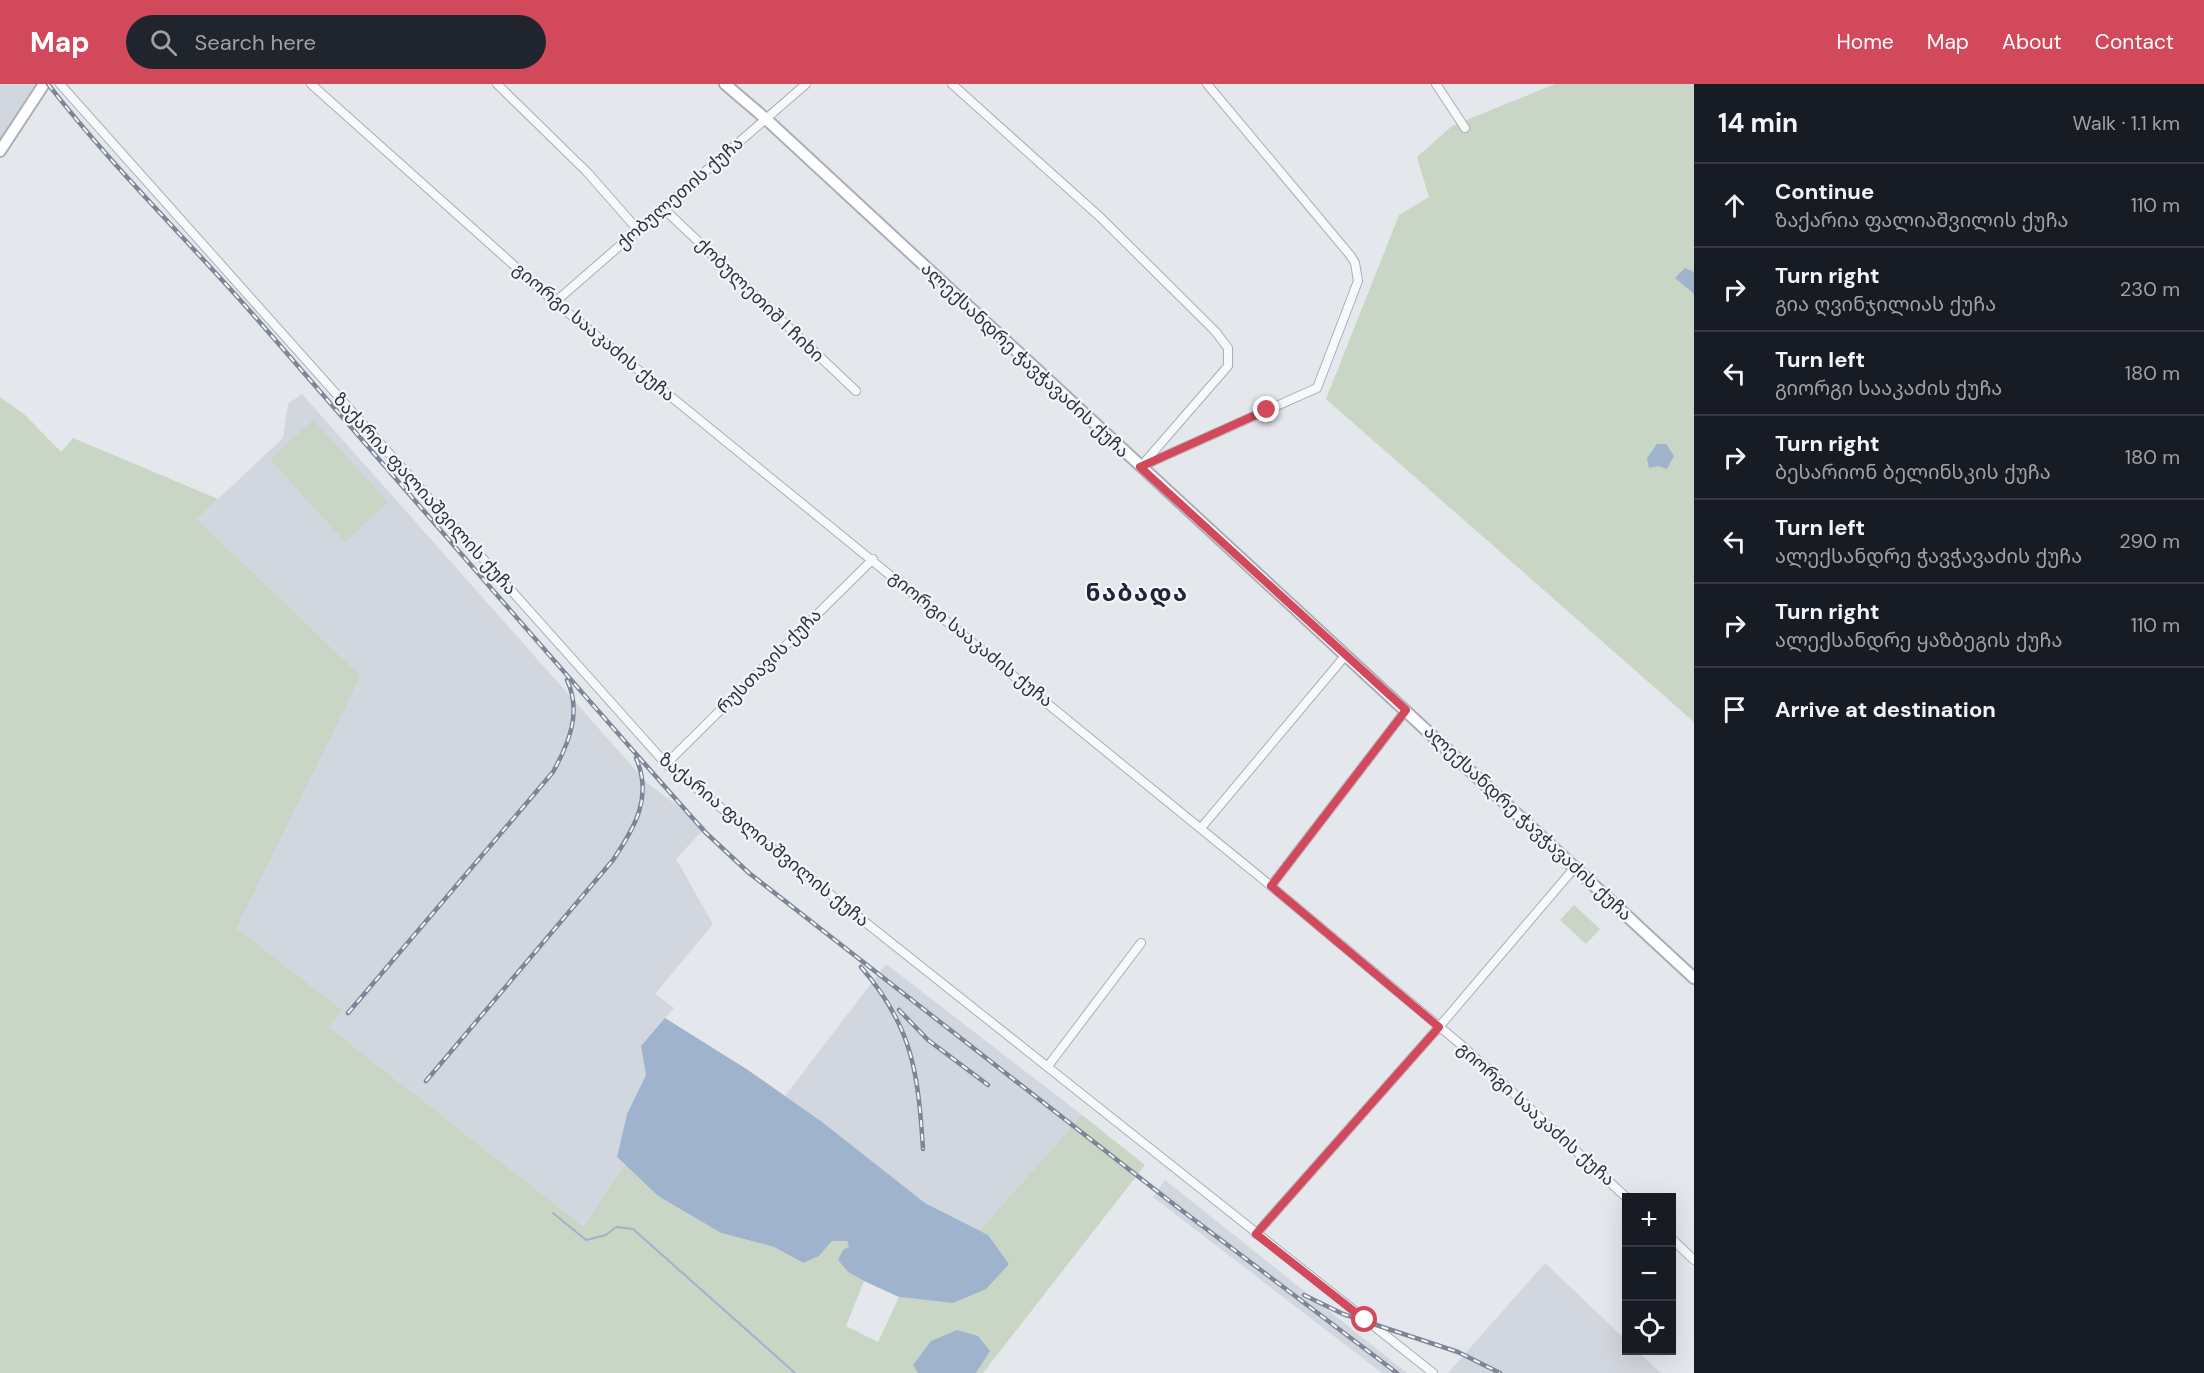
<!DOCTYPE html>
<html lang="en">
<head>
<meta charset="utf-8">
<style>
  :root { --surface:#171b24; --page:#20242c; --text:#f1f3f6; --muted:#9ea1a6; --line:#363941; --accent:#d1495b }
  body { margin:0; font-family:"DM Sans","Noto Sans Georgian",sans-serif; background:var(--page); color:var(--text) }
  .controls { position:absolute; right:18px; bottom:18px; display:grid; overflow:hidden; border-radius:0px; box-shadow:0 6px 24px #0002 }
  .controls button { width:54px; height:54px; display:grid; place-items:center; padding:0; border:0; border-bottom:2px solid var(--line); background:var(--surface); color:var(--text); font:30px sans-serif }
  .stop { position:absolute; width:18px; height:18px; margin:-14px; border:4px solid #d1495b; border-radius:50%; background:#fff }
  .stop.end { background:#d1495b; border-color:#fff; box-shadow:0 2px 6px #0008 }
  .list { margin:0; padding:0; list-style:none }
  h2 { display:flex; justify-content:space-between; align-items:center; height:78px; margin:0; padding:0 24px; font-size:26px }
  h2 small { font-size:20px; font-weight:400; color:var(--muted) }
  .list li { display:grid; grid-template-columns:39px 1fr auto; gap:18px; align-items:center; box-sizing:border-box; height:84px; padding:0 24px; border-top:2px solid var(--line) }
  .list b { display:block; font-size:22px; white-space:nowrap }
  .list p { margin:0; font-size:20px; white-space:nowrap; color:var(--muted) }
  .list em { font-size:20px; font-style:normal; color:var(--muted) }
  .icon { flex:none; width:33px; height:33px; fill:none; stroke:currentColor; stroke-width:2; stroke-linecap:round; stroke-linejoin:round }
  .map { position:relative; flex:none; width:1694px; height:1289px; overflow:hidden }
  header { display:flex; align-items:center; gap:36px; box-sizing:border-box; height:84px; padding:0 30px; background:var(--accent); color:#fff }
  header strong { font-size:28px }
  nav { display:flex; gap:33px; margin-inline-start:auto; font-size:21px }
  .search { width:420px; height:54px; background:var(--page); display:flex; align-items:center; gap:15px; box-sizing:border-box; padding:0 21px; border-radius:33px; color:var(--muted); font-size:22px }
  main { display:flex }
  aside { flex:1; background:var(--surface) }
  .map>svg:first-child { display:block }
  .built { fill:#d2d6de }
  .green { fill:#c9d6c5 }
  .water { fill:#9fb4cc }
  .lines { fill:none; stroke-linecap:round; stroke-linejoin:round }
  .stream { stroke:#9fb4cc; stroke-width:2 }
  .street-casing { stroke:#a9aeb7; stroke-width:10 }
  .secondary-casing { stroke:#a9aeb7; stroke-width:14 }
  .street { stroke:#f7f8fa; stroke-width:8 }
  .secondary { stroke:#fff; stroke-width:10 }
  .rail-casing { stroke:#7d8696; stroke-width:4.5 }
  .rail { stroke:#f4f6f9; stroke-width:2; stroke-dasharray:7; stroke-linecap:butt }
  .route { stroke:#d1495b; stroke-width:8 }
  .labels { text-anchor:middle; stroke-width:4.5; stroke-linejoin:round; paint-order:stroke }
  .street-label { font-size:18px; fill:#2b3445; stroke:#f4f6f9 }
  .district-label { font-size:24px; font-weight:bold; letter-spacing:1.5px; fill:#1d2536; stroke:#f4f6f9 }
</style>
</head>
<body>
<header>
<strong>Map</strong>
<div class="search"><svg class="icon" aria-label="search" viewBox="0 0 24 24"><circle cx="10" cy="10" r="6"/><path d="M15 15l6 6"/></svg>Search here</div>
<nav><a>Home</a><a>Map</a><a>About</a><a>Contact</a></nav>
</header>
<main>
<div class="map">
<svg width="1694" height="1289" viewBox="0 0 1694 1289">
  <rect width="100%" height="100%" fill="#e4e7ec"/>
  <g class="built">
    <path d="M 0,0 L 35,0 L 0,55 Z"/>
    <path d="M 302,310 L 647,699 L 706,743 L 676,775 L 713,840 L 655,910 L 674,924 L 641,962 L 646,991 L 627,1030 L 617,1073 L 625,1081 L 585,1144 L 329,943 L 342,926 L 235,844 L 361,592 L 197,435 L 283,354 L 288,320 Z"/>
    <path d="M 886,880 L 1082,1031 L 979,1147 L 925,1119 L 785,1012 Z"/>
    <path d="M 1165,1096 L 1407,1289 L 1382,1289 L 1153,1113 Z"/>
    <path d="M 1545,1179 L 1626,1256 L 1626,1266 L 1637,1267 L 1661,1289 L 1448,1289 Z"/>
  </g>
  <g class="green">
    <path d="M 1555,0 L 1694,0 L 1694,638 L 1326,315 L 1399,131 L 1429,113 L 1417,73 L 1452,42 Z"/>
    <path d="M 0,313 L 24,330 L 61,368 L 73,354 L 218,415 L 197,435 L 361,592 L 236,844 L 342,926 L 329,943 L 584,1143 L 625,1081 L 658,1112 L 721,1149 L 774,1163 L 802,1179 L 819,1172 L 832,1157 L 847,1157 L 850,1163 L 848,1188 L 864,1197 L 846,1242 L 878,1258 L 899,1213 L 953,1219 L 988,1151 L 979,1147 L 1082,1031 L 1145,1081 L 983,1289 L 0,1289 Z"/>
    <path d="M 313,336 L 388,418 L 345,458 L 270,375 Z"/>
    <path d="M 1574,821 L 1600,845 L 1586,860 L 1560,836 Z"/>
  </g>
  <g class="water">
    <path d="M 1685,184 L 1694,188 L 1694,210 L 1675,194 Z"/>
    <path d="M 1657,360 L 1666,360 L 1674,372 L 1667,385 L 1658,382 L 1649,384 L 1647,374 Z"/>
    <path d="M 665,934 L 748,986 L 822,1038 L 925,1119 L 988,1151 L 1009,1180 L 986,1205 L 953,1219 L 899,1213 L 864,1197 L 848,1188 L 838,1176 L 843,1166 L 849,1163 L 847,1157 L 832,1157 L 819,1172 L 803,1179 L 774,1163 L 721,1149 L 658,1112 L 617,1073 L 627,1030 L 646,991 L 641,962 Z"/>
    <path d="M 957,1246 L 978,1252 L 990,1267 L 976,1289 L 918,1289 L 913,1281 L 931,1257 Z"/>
  </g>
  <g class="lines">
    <path class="stream" d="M 553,1129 L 586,1156 L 606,1151 L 616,1143 L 633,1145 L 795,1289"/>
    <g class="street-casing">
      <g id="street">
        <path d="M 60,0 L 666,680 L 1433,1289"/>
        <path d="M 311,0 L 555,218 L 1271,802 L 1459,959 L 1627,1114"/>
        <path d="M 497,0 L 587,88 L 638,146"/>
        <path d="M 952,0 L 1100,133 L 1215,247 L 1228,264 L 1228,282 L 1143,380"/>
        <path d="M 1436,0 L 1465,44"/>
        <path d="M 664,125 L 856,307"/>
        <path d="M 555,218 L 806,0"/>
        <path d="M 1140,383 L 1317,304 L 1358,197 L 1355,179 L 1350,171 L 1207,0"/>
        <path d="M 666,680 L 873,475"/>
        <path d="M 1201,744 L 1345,572"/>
        <path d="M 1271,802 L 1406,626"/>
        <path d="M 1048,982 L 1141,859"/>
        <path d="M 1256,1150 L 1439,943 L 1576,782"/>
        <path d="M 1672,1155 L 1694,1176"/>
      </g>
    </g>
    <g class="secondary-casing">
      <g id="secondary">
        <path d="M 725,0 L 766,35 L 1694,894"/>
        <path d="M 0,67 L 44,0"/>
      </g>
    </g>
    <use href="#street" class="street"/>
    <use href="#secondary" class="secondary"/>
    <g class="rail-casing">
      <g id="rail">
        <path d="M 48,0 C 112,83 188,156 257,235 C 406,406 554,578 705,748 L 749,789 L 1176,1122 L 1397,1289"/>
        <path d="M 861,883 C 913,943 918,989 923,1065"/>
        <path d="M 899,926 L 928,956 L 988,1001"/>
        <path d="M 348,929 L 553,688 C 569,659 582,628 567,596"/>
        <path d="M 426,997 L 613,776 C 635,743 653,713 636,674"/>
        <path d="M 1304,1211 L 1343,1230 L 1458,1268 L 1500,1289"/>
      </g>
    </g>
    <use href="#rail" class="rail"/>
  </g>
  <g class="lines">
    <path class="route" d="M 1267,326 L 1140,383 L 1406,626 L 1271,802 L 1439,943 L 1256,1150 L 1365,1236"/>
  </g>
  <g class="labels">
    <g class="street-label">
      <text transform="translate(680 109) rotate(-41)" y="6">ქობულეთის ქუჩა</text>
      <text transform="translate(760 216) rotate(44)" y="6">ქობულეთიშ I ჩიხი</text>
      <text transform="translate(594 248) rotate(40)" y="6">გიორგი სააკაძის ქუჩა</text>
      <text transform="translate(1025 276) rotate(43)" y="6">ალექსანდრე ჭავჭავაძის ქუჩა</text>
      <text transform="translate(425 410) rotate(48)" y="6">ზაქარია ფალიაშვილის ქუჩა</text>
      <text transform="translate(971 555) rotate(39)" y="6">გიორგი სააკაძის ქუჩა</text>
      <text transform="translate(769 577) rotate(-45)" y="6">რუსთავის ქუჩა</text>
      <text transform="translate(1528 739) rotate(43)" y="6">ალექსანდრე ჭავჭავაძის ქუჩა</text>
      <text transform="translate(764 756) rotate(39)" y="6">ზაქარია ფალიაშვილის ქუჩა</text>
      <text transform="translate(1536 1030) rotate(42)" y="6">გიორგი სააკაძის ქუჩა</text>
    </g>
    <g class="district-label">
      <text x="1137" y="517">ნაბადა</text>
    </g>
  </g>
</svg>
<div class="controls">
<button>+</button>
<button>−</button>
<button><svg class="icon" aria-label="locate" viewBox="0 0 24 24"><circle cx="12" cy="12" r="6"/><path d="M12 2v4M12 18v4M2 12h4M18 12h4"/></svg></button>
</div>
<div class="stop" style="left:1365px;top:1236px"></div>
<div class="stop end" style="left:1267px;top:326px"></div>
</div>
<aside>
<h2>14 min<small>Walk · 1.1 km</small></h2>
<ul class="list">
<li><svg class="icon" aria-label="ahead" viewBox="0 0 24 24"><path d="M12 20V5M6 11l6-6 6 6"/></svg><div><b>Continue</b><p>ზაქარია ფალიაშვილის ქუჩა</p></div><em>110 m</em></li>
<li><svg class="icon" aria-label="right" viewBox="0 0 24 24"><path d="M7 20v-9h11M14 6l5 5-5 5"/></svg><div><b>Turn right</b><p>გია ღვინჯილიას ქუჩა</p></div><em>230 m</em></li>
<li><svg class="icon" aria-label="left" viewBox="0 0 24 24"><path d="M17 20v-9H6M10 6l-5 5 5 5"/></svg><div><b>Turn left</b><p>გიორგი სააკაძის ქუჩა</p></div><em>180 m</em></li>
<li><svg class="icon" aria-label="right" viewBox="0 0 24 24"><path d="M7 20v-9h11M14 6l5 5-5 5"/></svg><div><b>Turn right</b><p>ბესარიონ ბელინსკის ქუჩა</p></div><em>180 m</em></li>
<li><svg class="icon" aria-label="left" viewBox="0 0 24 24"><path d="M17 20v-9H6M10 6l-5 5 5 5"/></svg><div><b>Turn left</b><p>ალექსანდრე ჭავჭავაძის ქუჩა</p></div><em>290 m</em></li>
<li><svg class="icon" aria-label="right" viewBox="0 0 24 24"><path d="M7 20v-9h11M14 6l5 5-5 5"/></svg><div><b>Turn right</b><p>ალექსანდრე ყაზბეგის ქუჩა</p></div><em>110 m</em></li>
<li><svg class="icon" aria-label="arrive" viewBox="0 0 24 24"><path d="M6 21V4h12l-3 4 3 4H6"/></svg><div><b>Arrive at destination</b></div></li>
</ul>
</aside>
</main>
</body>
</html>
